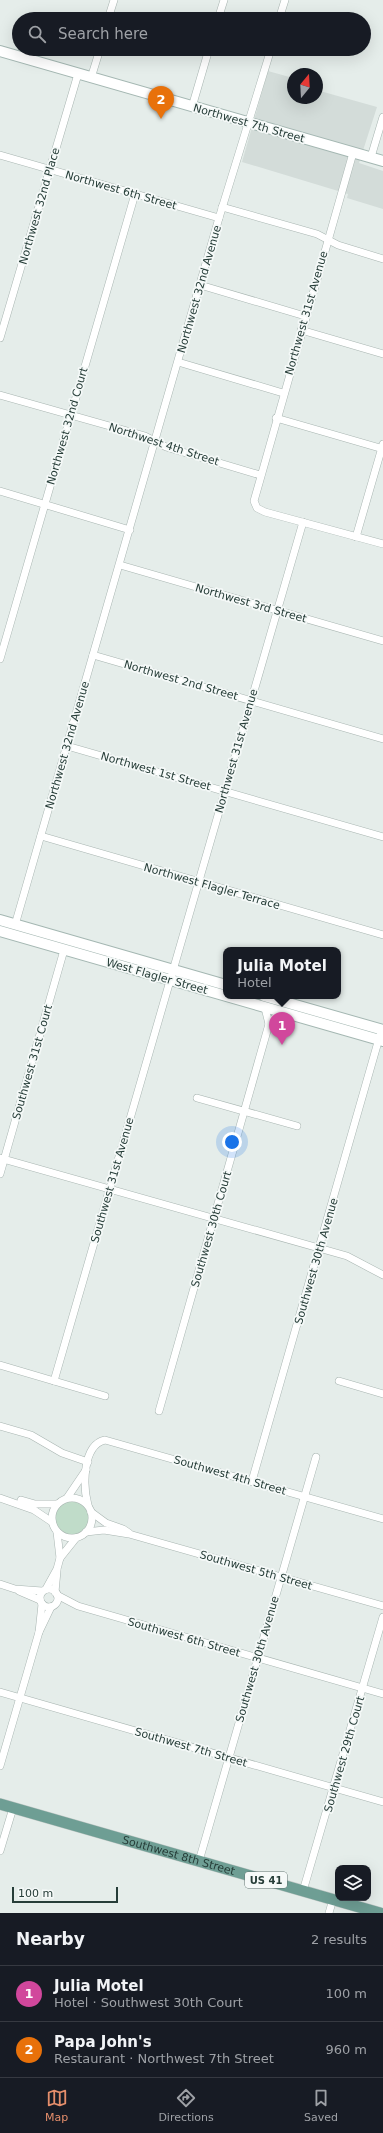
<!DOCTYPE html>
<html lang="en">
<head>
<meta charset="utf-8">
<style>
  :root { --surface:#171b24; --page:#242831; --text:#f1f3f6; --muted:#9ea1a6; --line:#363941; --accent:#e58e6b }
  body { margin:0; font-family:"DejaVu Sans",sans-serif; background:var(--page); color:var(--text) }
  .controls { position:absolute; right:12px; bottom:12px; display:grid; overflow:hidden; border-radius:8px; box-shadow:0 4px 16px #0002 }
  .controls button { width:36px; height:36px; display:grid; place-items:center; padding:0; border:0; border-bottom:1px solid var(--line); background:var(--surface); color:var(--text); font:20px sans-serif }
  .compass { position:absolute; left:287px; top:68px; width:36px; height:36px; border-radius:50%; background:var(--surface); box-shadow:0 4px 16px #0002; rotate:18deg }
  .scale { position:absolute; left:12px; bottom:10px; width:106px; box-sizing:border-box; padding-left:4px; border:2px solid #263d38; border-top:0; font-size:11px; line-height:14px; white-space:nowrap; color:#263d38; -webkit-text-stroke:3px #f5f9f8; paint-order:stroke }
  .you { position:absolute; left:232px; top:1142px; width:14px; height:14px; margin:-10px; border:3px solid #fff; border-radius:50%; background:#1a73e8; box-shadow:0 0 0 6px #1a73e833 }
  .badge { display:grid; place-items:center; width:26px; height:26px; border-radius:50%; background:var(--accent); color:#fff; font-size:13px; font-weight:700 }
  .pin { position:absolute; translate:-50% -33px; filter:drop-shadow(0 1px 2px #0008) }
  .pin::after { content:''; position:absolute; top:21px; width:14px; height:12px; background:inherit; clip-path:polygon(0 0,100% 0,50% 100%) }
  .popup { position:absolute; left:223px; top:947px; width:118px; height:52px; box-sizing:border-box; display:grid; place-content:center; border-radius:8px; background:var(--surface); filter:drop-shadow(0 1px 3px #0005); font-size:13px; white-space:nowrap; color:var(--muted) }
  .popup b { font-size:15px; color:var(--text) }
  .popup::after { content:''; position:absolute; left:50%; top:100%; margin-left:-8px; border:8px solid transparent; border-top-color:var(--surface) }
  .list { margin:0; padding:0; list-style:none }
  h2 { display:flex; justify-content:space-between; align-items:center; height:52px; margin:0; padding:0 16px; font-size:17px }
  h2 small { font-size:13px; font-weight:400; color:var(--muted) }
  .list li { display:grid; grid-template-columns:26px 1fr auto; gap:12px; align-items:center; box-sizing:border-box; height:56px; padding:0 16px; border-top:1px solid var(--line) }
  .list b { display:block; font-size:15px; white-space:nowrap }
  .list p { margin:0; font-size:13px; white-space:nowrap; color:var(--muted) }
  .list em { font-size:13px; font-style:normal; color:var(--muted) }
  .icon { flex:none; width:22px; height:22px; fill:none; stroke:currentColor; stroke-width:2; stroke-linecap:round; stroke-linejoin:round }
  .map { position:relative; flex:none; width:383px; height:1913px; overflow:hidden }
  .search { position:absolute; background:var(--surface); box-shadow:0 4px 16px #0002; left:12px; right:12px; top:12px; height:44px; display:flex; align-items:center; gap:10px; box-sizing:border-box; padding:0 14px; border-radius:22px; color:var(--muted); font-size:15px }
  .sheet { height:164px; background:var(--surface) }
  nav { display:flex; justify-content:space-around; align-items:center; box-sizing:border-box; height:56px; border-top:1px solid var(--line); background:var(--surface); font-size:11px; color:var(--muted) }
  nav a { display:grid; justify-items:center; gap:2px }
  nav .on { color:var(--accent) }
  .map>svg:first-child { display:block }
  .built { fill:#d3dcd9 }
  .green { fill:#c0dcc9 }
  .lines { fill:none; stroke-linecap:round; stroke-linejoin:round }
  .street-casing { stroke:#a8b5b1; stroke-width:8 }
  .secondary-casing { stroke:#a4b7b2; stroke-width:12 }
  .primary-casing { stroke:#c2c9c7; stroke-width:12 }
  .street { stroke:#fff; stroke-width:7 }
  .secondary { stroke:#fff; stroke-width:10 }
  .primary { stroke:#6e9e94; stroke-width:11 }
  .labels { text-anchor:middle; stroke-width:3.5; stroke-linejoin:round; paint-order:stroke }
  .shield { fill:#f5f9f8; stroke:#647572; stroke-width:1 }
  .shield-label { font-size:10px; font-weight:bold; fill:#263d38 }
  .street-label { font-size:11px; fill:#263d38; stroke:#f5f9f8 }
</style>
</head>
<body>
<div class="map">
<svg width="383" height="1913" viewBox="0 0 383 1913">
  <rect width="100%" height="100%" fill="#e5edea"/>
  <path class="built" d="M 268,71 L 293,78 L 293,98 L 317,98 L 317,85 L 321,86 L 320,91 L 377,107 L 359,163 L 383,171 L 383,209 L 347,198 L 348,194 L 242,162 Z"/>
  <circle class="green" cx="72" cy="1518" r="17"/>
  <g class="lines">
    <g class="street-casing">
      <g id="street">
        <path d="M 108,19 L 114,0"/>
        <path d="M 218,19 L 224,0"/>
        <path d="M 279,19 L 285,0"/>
        <path d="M 91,78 L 100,49"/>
        <path d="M 192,107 L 209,49"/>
        <path d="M 353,153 L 254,501 L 257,508 L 265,512 L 383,544"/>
        <path d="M 0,155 L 219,218"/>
        <path d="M 371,157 L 383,117"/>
        <path d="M 222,207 L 317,234 L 338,245 L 383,259"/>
        <path d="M 200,285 L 305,316"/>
        <path d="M 301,330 L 383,354"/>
        <path d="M 0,338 L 78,74"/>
        <path d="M 178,362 L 283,393"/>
        <path d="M 0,395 L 145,436 L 166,447 L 260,475"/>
        <path d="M 276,418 L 383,449"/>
        <path d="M 0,491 L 130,530"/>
        <path d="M 356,537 L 383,444"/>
        <path d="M 120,565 L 383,641"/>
        <path d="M 93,655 L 383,739"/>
        <path d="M 0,659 L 135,194"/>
        <path d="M 67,746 L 383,837"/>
        <path d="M 41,836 L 383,935"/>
        <path d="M 15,925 L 219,218 L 271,49"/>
        <path d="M 269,1024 L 280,1012"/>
        <path d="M 197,1098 L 297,1126"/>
        <path d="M 0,1158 L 347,1256 L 383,1275"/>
        <path d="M 0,1174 L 64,950"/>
        <path d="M 0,1365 L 105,1396"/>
        <path d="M 54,1381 L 303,522"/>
        <path d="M 339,1381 L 383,1394"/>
        <path d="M 159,1411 L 269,1024 L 265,1008"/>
        <path d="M 0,1426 L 31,1435 L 62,1453 L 88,1462"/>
        <path d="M 252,1481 L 380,1035"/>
        <circle cx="72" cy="1518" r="20"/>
        <path d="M 0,1498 L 34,1510 L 52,1522"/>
        <path d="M 67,1498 L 86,1470"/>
        <path d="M 21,1500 L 35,1504 L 57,1504"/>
        <path d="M 88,1505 C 83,1487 82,1445 105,1440 L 383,1519"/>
        <path d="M 91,1512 L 106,1523 L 123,1529 L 129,1533"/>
        <path d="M 57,1532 L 60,1558"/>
        <path d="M 86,1532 L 104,1530 L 129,1534 L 383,1606"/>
        <path d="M 0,1584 L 15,1589 L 42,1591"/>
        <circle cx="49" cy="1598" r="9"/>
        <path d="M 46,1589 L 57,1569 L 60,1558 L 76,1538"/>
        <path d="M 19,1591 L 40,1600"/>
        <path d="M 55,1592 L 57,1571"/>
        <path d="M 57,1595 L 78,1606 L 383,1694"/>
        <path d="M 39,1632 L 42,1604"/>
        <path d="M 0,1692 L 383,1802"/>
        <path d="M 0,1766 L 39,1632 L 51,1607"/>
        <path d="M 0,1851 L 13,1808"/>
        <path d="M 199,1861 L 316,1457"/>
        <path d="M 303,1891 L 383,1617"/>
        <path d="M 329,1913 L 333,1899"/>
      </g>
    </g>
    <g class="secondary-casing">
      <g id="secondary">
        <path d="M 0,51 L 383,161"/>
        <path d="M 0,920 L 226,985"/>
        <path d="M 0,931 L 383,1041"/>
        <path d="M 264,996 L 383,1030"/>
      </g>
    </g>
    <g class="primary-casing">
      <g id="primary">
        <path id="s1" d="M 0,1804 L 380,1913"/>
      </g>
    </g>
    <use href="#street" class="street"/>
    <use href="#secondary" class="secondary"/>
    <use href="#primary" class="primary"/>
  </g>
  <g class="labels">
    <rect class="shield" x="245" y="1872" width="42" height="16" rx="3"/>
    <g class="shield-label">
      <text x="266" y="1884">US 41</text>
    </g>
    <g class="street-label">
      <text transform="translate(249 123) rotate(16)" y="4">Northwest 7th Street</text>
      <text transform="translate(121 190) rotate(16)" y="4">Northwest 6th Street</text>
      <text transform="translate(39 206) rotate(-74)" y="4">Northwest 32nd Place</text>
      <text transform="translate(199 289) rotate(-74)" y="4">Northwest 32nd Avenue</text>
      <text transform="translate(306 313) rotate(-74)" y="4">Northwest 31st Avenue</text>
      <text transform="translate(67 426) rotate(-74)" y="4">Northwest 32nd Court</text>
      <text transform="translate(164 444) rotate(18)" y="4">Northwest 4th Street</text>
      <text transform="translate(251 603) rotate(16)" y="4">Northwest 3rd Street</text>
      <text transform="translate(181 680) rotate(16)" y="4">Northwest 2nd Street</text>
      <text transform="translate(67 745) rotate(-74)" y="4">Northwest 32nd Avenue</text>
      <text transform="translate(236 751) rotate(-74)" y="4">Northwest 31st Avenue</text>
      <text transform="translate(156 771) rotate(16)" y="4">Northwest 1st Street</text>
      <text transform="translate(212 886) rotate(16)" y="4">Northwest Flagler Terrace</text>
      <text transform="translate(157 976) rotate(16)" y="4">West Flagler Street</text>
      <text transform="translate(32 1062) rotate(-74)" y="4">Southwest 31st Court</text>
      <text transform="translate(112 1180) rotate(-74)" y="4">Southwest 31st Avenue</text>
      <text transform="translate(211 1229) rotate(-74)" y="4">Southwest 30th Court</text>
      <text transform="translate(316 1261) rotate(-74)" y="4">Southwest 30th Avenue</text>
      <text transform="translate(230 1475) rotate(16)" y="4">Southwest 4th Street</text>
      <text transform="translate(256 1570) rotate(16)" y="4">Southwest 5th Street</text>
      <text transform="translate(184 1637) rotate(16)" y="4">Southwest 6th Street</text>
      <text transform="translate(257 1659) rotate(-74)" y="4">Southwest 30th Avenue</text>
      <text transform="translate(191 1747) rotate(16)" y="4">Southwest 7th Street</text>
      <text transform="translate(344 1754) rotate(-74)" y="4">Southwest 29th Court</text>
      <text dy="4" stroke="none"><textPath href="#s1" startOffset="186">Southwest 8th Street</textPath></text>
    </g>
  </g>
</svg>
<div class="controls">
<button><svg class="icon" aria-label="layers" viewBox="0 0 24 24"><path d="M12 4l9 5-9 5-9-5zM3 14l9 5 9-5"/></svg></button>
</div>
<svg class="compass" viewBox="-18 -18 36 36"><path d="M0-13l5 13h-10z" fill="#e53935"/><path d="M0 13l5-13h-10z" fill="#9ea1a6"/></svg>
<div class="scale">100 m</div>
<div class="you"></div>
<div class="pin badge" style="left:282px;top:1045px;background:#d1479c">1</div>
<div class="popup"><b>Julia Motel</b>Hotel</div>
<div class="pin badge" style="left:161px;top:119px;background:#e8710a">2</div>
<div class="search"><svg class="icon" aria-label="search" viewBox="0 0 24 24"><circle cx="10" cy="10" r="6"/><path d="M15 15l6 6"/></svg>Search here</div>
</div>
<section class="sheet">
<h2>Nearby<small>2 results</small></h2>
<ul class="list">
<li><span class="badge" style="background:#d1479c">1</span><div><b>Julia Motel</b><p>Hotel · Southwest 30th Court</p></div><em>100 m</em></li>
<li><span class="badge" style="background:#e8710a">2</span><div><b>Papa John's</b><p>Restaurant · Northwest 7th Street</p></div><em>960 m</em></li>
</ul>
</section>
<nav>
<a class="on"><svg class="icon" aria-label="map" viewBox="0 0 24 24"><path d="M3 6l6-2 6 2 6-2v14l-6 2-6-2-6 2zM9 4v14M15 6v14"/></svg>Map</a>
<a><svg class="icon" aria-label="directions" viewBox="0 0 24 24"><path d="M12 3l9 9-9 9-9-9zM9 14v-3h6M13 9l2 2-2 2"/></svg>Directions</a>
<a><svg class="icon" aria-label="saved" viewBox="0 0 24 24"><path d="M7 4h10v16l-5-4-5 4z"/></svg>Saved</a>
</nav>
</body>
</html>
